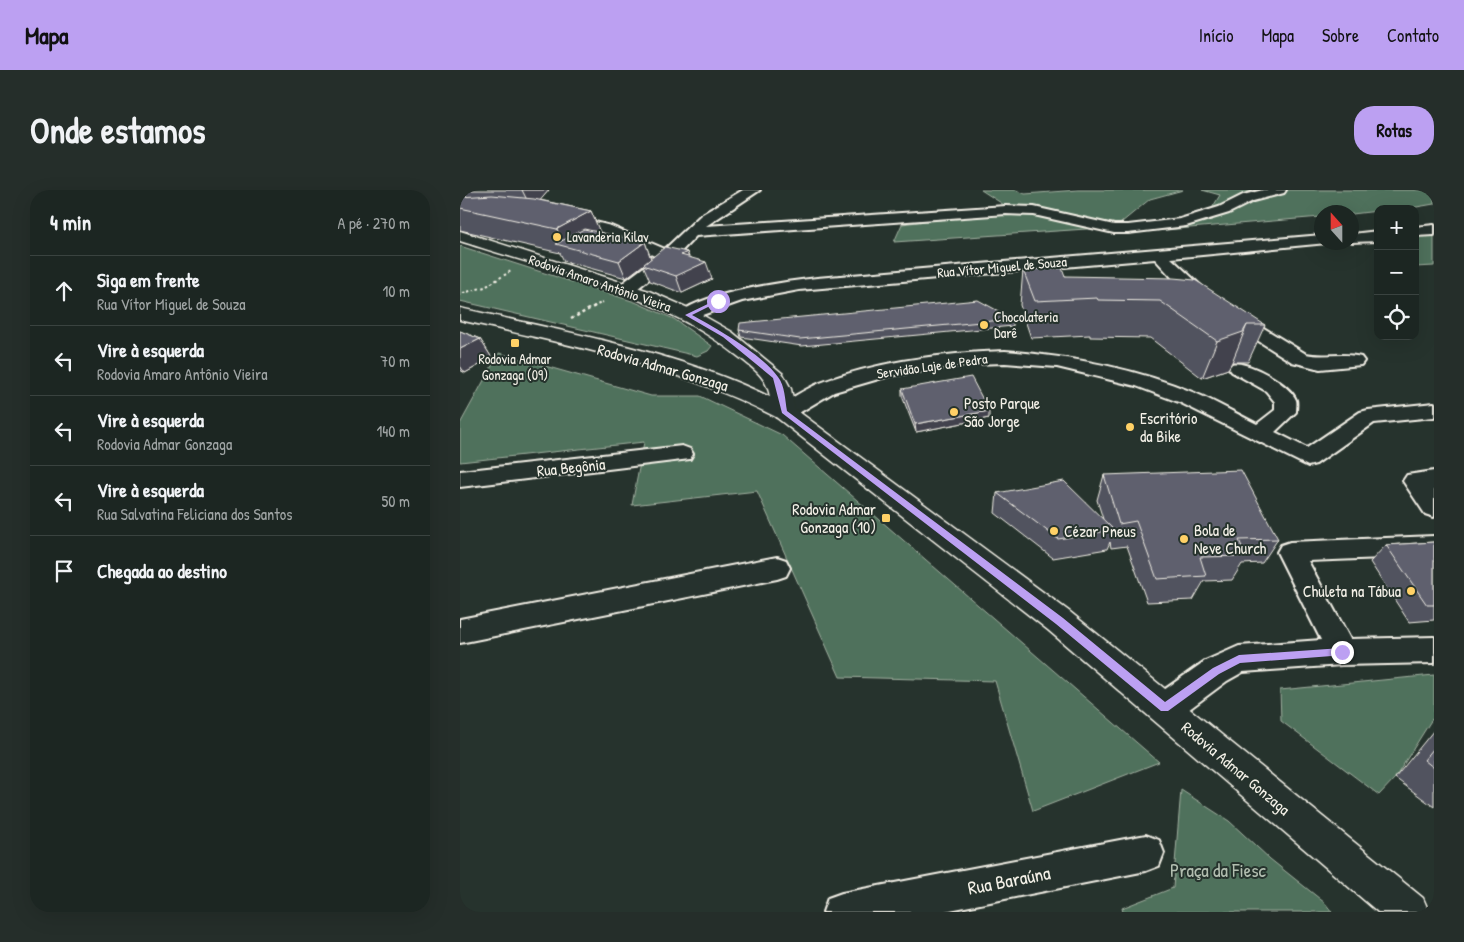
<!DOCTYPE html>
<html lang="pt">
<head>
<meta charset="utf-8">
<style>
  :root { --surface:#1c2622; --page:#252e2a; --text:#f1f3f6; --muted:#a0a5a5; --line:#3a4340; --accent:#bca0f2 }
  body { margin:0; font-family:"Patrick Hand",sans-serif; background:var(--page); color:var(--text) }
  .controls { position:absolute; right:15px; top:15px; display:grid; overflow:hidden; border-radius:10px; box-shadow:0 5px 20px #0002 }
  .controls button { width:45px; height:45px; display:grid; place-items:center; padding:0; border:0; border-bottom:1px solid var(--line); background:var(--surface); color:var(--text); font:25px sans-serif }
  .compass { position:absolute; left:854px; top:15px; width:45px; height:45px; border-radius:50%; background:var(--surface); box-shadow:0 5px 20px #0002; rotate:339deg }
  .stop { position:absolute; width:15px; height:15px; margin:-11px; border:4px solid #bca0f2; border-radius:50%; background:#fff }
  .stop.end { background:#bca0f2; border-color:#fff; box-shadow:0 1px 5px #0008 }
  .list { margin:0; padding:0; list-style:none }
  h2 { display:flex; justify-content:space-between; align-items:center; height:65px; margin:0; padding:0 20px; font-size:21px }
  h2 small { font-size:16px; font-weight:400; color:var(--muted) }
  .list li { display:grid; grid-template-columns:32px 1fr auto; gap:15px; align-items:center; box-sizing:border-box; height:70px; padding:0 20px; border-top:1px solid var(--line) }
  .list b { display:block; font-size:19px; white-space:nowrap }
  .list p { margin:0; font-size:16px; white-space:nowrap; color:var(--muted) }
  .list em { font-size:16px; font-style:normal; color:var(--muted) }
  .icon { flex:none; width:28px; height:28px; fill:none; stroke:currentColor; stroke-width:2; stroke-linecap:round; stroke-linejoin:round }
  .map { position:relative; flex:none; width:974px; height:722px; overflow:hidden; border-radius:20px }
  header { display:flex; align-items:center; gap:30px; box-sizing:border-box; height:70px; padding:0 25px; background:var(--accent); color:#111 }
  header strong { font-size:24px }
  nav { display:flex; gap:28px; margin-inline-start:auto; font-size:18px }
  .intro { display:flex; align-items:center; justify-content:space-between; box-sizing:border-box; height:120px; padding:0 30px }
  h1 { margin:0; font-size:35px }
  .button { padding:12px 22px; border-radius:20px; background:var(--accent); color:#111; font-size:18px; font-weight:700 }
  main { display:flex; gap:30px; padding:0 30px }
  aside { flex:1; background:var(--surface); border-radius:20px; box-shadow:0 5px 20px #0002 }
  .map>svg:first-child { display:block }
  .green { fill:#50715b; stroke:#a2b1a2 }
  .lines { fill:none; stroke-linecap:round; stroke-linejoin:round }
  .minor-casing { stroke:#f4f1e8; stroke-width:4 }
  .major-casing { stroke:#f4f1e8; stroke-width:3 }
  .path-far1 { stroke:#f4f1e8; stroke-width:2; stroke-dasharray:2.5 2.5; stroke-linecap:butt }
  .path { stroke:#f4f1e8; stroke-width:2.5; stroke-dasharray:3 3; stroke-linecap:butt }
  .minor { fill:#26332d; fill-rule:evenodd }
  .major { fill:#26332d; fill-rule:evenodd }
  .wall { fill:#51535f; stroke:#f4f1e8 }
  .shaded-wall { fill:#42434d; stroke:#f4f1e8 }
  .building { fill:#5e606e; stroke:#f4f1e8 }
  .route { fill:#bca0f2 }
  .poi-dot { fill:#ffd166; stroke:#26332d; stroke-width:2 }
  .labels { text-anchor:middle; stroke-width:4; stroke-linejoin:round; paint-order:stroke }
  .far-poi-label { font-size:14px; fill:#f4f1e8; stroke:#26332d; text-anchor:start }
  .far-street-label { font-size:14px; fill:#f4f1e8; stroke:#26332d }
  .street-label { font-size:16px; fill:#f4f1e8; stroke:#26332d }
  .poi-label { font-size:16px; fill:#f4f1e8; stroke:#26332d; text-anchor:start }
  .near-park-label { font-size:19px; fill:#b2beb0; stroke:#26332d }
  .near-street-label { font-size:19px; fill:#f4f1e8; stroke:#26332d }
</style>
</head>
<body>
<header>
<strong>Mapa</strong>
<nav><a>Início</a><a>Mapa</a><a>Sobre</a><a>Contato</a></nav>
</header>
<div class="intro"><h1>Onde estamos</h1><a class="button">Rotas</a></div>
<main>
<aside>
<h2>4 min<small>A pé · 270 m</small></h2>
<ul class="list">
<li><svg class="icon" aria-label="ahead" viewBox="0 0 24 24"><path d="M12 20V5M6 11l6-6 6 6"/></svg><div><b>Siga em frente</b><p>Rua Vítor Miguel de Souza</p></div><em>10 m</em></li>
<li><svg class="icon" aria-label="left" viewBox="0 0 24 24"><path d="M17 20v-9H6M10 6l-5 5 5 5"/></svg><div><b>Vire à esquerda</b><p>Rodovia Amaro Antônio Vieira</p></div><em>70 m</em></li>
<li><svg class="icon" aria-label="left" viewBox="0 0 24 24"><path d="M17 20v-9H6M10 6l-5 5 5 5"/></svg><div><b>Vire à esquerda</b><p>Rodovia Admar Gonzaga</p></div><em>140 m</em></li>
<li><svg class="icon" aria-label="left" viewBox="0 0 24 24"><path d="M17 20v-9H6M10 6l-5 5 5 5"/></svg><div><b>Vire à esquerda</b><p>Rua Salvatina Feliciana dos Santos</p></div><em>50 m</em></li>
<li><svg class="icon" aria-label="arrive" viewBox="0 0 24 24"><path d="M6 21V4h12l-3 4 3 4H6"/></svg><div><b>Chegada ao destino</b></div></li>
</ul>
</aside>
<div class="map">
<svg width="974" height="722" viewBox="0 0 974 722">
  <rect width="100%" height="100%" fill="#26332d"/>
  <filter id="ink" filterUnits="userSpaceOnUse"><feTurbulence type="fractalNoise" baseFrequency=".02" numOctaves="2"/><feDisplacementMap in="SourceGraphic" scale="10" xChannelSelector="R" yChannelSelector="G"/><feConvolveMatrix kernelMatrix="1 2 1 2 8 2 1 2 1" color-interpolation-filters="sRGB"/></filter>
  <g filter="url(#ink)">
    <g class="green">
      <path d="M 521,0 L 556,0 L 565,4 L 618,0 L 723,0 L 690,9 L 656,37 L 434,52 L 442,34 L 552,20 Z"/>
      <path d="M 742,0 L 974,0 L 974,14 L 945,19 L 918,19 L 918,21 L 892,24 L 862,22 L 861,27 L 670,43 L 751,20 L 760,5 Z"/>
      <path d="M 974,43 L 974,76 L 955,77 L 955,48 Z"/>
      <path d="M 0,56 L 175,112 L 214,129 L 252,156 L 248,161 L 237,166 L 0,111 Z"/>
      <path d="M 39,163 L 191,206 L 240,206 L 322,245 L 699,572 L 573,621 L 535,491 L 380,487 L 297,301 L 172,315 L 184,252 L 0,272 L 0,234 Z"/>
      <path d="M 974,485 L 974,530 L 972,529 L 935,588 L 919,605 L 821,531 L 820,500 Z"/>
      <path d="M 721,600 L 769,631 L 810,669 L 865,713 L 872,722 L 663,722 L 662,718 L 713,698 Z"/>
    </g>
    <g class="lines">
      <g class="minor-casing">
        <g id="minor">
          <path d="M 283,0 L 300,0 L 246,36 L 546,16 L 574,17 L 654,35 L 668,35 L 720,29 L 759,17 L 783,5 L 803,0 L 826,0 L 824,3 L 793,11 L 769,23 L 726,36 L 668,43 L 654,43 L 574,25 L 546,24 L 236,46 L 214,69 L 172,103 L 160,103 L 157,99 L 160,95 L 197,67 L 141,42 L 98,31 L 96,28 L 103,24 L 151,36 L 205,59 L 241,25 Z"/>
          <path d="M 974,35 L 974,45 L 955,46 L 955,37 Z"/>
          <path d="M 918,41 L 918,51 L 892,52 L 892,44 Z"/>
          <path d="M 862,45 L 862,52 L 867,53 L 711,68 L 753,107 L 846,164 C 864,168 883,162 901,167 L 904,171 L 901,175 L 860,179 L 832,172 L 741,115 L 725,102 L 695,69 L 339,100 L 282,111 L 228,130 L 222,129 L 219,125 C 233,104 330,91 357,88 Z"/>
          <path d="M 545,161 C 610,166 675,178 735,203 C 756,212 777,224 797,234 L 815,220 L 815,212 L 806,201 L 772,182 L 769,178 L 772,174 C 787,170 830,194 836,210 C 837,213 836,218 836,222 L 815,242 L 847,258 L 900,222 L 908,220 L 974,213 L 974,227 L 914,233 L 856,274 L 848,276 L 721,213 L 676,196 L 597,177 L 545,173 L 513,174 L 429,186 L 374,202 L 332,227 L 324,229 L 316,227 L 313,222 L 316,217 C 331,209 345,199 360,193 C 418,171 484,163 545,161 Z"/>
          <path d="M 222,256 L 230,259 L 233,264 L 230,269 L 0,297 L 0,281 Z"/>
          <path d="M 974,281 L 974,327 L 965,324 L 943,291 L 947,285 Z"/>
          <path d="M 974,346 L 974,366 L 848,371 L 890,449 L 974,447 L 974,473 L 882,475 L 783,482 L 767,491 L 716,529 L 705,533 L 694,529 L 689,518 L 694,507 L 745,471 L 779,456 L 861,450 L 817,362 L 821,355 L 830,352 Z"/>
          <path d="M 317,367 L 326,370 L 330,378 L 326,386 L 317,389 L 0,453 L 0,429 Z"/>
          <path d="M 686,645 L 699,650 L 704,663 L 699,676 L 686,681 L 480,722 L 363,722 L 368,708 L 382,703 Z"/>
        </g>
      </g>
      <g class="major-casing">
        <path id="major" d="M 0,41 L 189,101 L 235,121 L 272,142 L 323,184 L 331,199 L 335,219 L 610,422 L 963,708 L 969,722 L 918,722 L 588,440 L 316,227 C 214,175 110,155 0,130 L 0,118 C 104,142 213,160 310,207 C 307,187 294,179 279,167 C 202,105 93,81 0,51 Z"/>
      </g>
      <g class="path-far1">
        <path d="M 3,103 L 25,97 L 51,81"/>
        <path d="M 133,117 L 143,112"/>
      </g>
      <path class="path" d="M 111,129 L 135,116"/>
      <use href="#minor" class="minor"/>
      <use href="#major" class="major"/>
    </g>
    <g class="wall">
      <path d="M 0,0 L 89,0 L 80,10 L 131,21 L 140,43 L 185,52 L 191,69 L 227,62 L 229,67 L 252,89 L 222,103 L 190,91 L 183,75 L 166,88 L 104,71 L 100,63 L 0,40 Z"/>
      <path d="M 563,80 L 605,86 L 805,135 L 788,172 L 772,172 L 768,179 L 742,188 L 690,148 L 630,147 L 630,145 L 571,148 L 560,115 Z"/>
      <path d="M 553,129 L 553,136 L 342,156 L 281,147 L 279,140 Z"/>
      <path d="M 0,141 L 20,149 L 32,168 L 5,183 L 0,180 Z"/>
      <path d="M 442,199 L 529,228 L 456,242 L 442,206 Z"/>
      <path d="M 644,285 L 818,349 L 802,373 L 782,374 L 772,390 L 744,391 L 733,410 L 687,412 L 667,356 L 651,358 L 650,352 L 647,359 L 593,368 L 535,323 L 537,303 L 643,329 L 637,310 Z"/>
      <path d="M 974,352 L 974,430 L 949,432 L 910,372 L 926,355 Z"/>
      <path d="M 974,540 L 974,617 L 935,588 Z"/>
    </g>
    <g class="shaded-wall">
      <path d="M 62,0 L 89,0 L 72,20 Z"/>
      <path d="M 131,21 L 142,47 L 105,56 L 97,39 Z"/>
      <path d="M 185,52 L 191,69 L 166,88 L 159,71 Z"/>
      <path d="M 227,62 L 232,78 L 246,72 L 252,89 L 222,103 L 216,86 L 221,65 Z"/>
      <path d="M 787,135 L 772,172 L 768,179 L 742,188 L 757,151 Z"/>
      <path d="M 20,149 L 32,168 L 5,183 L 0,176 L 0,159 Z"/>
      <path d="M 529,221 L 529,228 L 456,242 L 455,234 Z"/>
    </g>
    <g class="building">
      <path d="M 32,5 L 74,9 L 131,21 L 97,39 L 0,18 L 0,7 Z"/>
      <path d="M 124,39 L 185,52 L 159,71 L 96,54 Z"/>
      <path d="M 205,57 L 227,62 L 221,65 L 246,72 L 216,86 L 183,75 Z"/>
      <path d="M 602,78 L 605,86 L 713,88 L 735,90 L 805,135 L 787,135 L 783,142 L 757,151 L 700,111 L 638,110 L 637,108 L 575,111 L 563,80 Z"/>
      <path d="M 518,110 L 553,129 L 340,149 L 279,140 L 280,133 Z"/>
      <path d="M 0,141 L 20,149 L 0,159 Z"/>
      <path d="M 511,187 L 529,221 L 455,234 L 442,199 Z"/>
      <path d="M 781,280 L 818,349 L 779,350 L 786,366 L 740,367 L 746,386 L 697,389 L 676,331 L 659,334 L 644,285 Z"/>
      <path d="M 604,291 L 654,340 L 598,349 L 537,303 Z"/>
      <path d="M 974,352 L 974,415 L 967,415 L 926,355 Z"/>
      <path d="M 974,558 L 974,578 L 964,570 Z"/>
    </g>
  </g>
  <path class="route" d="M 256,110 L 260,111 L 232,125 C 256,138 303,165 318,187 C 325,196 325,210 327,221 L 603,428 L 705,512 L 753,478 L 779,465 L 882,458 L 886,462 L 885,465 L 780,473 L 759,484 L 708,521 L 701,521 L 596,434 L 322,223 L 313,188 L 263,147 L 225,125 Z"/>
  <g class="poi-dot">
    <circle cx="97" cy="47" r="5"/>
    <circle cx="524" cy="135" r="5"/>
    <rect x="50" y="148" width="10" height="10" rx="2.5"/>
    <circle cx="494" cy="222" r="5"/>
    <circle cx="670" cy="237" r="5"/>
    <rect x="421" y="323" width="10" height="10" rx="2.5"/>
    <circle cx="594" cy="341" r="5"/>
    <circle cx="724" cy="349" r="5"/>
    <circle cx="951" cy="401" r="5"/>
  </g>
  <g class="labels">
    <g class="far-poi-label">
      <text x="107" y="52">Lavanderia Kilav</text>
      <text x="534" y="132">Chocolateria<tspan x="534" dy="16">Darê</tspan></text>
      <text x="55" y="174" text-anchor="middle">Rodovia Admar<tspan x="55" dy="16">Gonzaga (09)</tspan></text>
    </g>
    <g class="far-street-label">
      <text transform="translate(542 77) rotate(-5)" y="5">Rua Vítor Miguel de Souza</text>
      <text transform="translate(140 93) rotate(19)" y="5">Rodovia Amaro Antônio Vieira</text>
      <text transform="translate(472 176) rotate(-8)" y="5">Servidão Laje de Pedra</text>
    </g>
    <g class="street-label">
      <text transform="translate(203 177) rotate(16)" y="6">Rodovia Admar Gonzaga</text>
      <text transform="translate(111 277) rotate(-6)" y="6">Rua Begônia</text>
      <text transform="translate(776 578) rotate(40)" y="6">Rodovia Admar Gonzaga</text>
    </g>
    <g class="poi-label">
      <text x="504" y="219">Posto Parque<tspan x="504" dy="18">São Jorge</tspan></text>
      <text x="680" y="234">Escritório<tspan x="680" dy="18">da Bike</tspan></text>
      <text x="416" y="325" text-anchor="end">Rodovia Admar<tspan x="416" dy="18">Gonzaga (10)</tspan></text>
      <text x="734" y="346">Bola de<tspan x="734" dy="18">Neve Church</tspan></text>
      <text x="604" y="347">Cézar Pneus</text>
      <text x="941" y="407" text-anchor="end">Chuleta na Tábua</text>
    </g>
    <g class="near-park-label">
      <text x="758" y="687">Praça da Fiesc</text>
    </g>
    <g class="near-street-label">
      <text transform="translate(549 690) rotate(-11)" y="7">Rua Baraúna</text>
    </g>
  </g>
</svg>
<div class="controls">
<button>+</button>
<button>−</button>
<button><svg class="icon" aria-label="locate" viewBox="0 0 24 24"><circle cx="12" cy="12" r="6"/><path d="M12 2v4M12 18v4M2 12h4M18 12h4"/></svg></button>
</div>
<svg class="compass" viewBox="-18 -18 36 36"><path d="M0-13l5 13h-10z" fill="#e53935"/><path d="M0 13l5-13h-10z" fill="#a0a5a5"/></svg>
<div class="stop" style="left:258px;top:111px"></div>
<div class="stop end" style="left:882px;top:462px"></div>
</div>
</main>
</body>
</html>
